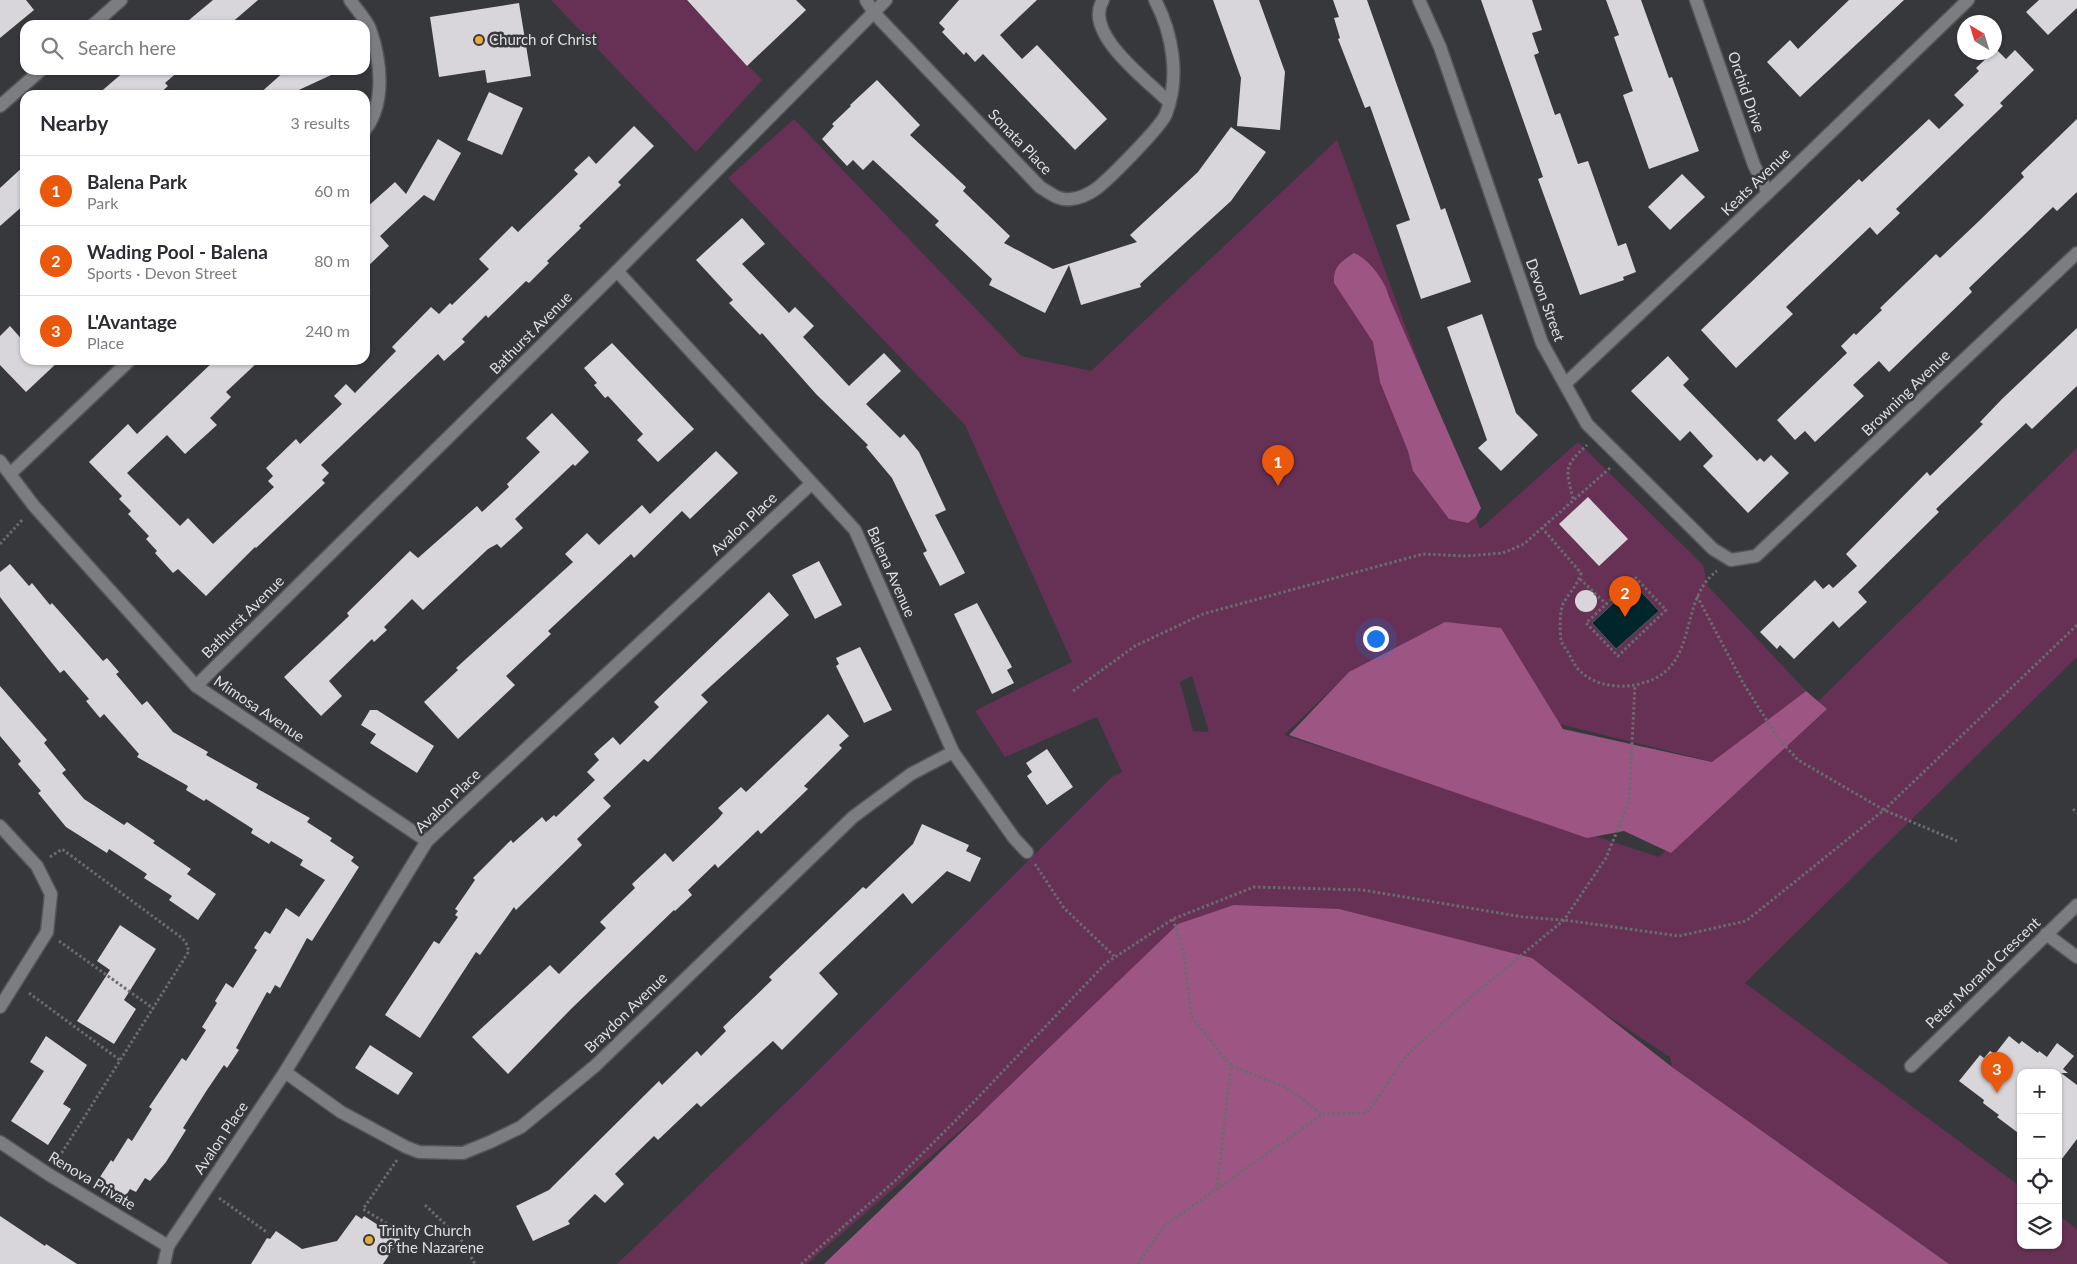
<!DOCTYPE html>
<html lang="en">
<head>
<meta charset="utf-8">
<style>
  :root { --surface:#fff; --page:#f2f2f3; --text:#2b2b33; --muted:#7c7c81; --line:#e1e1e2; --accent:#ea580c }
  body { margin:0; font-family:Lato,sans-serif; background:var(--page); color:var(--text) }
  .controls { position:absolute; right:15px; bottom:15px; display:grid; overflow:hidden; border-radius:10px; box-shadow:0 1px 4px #0004 }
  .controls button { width:45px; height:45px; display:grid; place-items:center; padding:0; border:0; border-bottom:1px solid var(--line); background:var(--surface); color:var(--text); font:25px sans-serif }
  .compass { position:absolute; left:1957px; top:15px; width:45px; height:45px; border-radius:50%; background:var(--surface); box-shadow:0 1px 4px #0004; rotate:322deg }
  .you { position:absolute; left:1375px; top:638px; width:18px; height:18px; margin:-12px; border:4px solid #fff; border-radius:50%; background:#1a73e8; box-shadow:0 0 0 8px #1a73e833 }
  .badge { display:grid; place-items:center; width:32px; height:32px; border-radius:50%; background:var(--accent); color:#fff; font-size:16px; font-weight:700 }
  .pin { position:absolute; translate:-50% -41px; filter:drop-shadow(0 1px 2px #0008) }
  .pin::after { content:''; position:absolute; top:26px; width:18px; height:15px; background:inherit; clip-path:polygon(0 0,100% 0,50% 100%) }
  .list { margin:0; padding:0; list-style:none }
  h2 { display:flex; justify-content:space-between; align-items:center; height:65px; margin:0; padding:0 20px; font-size:21px }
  h2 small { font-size:16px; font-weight:400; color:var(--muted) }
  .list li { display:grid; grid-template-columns:32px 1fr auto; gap:15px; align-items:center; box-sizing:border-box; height:70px; padding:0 20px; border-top:1px solid var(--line) }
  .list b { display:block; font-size:19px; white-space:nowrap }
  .list p { margin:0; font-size:16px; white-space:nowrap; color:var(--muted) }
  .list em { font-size:16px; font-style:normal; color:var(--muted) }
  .icon { flex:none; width:28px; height:28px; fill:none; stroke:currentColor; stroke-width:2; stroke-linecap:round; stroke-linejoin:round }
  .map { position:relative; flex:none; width:2077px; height:1264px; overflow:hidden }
  .search { position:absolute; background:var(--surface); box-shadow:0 1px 4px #0004; left:20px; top:20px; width:350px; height:55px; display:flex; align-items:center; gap:12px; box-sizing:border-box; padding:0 18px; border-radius:15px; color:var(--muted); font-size:19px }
  .panel { position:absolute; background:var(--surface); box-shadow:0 1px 4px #0004; left:20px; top:90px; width:350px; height:275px; border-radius:15px }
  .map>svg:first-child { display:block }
  .green { fill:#663154; fill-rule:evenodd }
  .forest { fill:#9d5584 }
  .water { fill:#00262c; stroke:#435e63 }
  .building { fill:#d8d6db }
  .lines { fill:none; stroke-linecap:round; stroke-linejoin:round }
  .minor-casing { stroke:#545558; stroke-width:15 }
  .path { stroke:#6a6b6f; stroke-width:3; stroke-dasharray:2.5 2.5; stroke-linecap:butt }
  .minor { stroke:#7c7d81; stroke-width:12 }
  .poi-dot { fill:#e7ac37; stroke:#37383c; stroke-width:2 }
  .labels { text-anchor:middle; stroke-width:5; stroke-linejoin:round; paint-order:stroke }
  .poi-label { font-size:15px; fill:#dfdfe2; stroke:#37383c; text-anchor:start }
  .street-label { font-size:15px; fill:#dfdfe2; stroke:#37383c }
</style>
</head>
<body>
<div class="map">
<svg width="2077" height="1264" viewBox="0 0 2077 1264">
  <rect width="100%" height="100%" fill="#37383c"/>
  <g class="green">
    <path d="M 551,0 L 686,0 L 762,80 L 696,152 Z"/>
    <path d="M 794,119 L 1021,356 L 1091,371 L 1337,140 L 1480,529 L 1578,442 L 1703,565 L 1708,586 L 1806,691 L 1713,762 L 1350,672 L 1284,735 L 1659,857 L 2077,448 L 2077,657 L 1745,983 L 2021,1187 L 2021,1245 L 2058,1245 L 2058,1215 L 2077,1229 L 2077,1264 L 1949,1264 L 1672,1067 L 1670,1057 L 1540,971 L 1206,917 L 807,1264 L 617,1264 L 802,1087 L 1112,777 L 1122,772 L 1097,717 L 1005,757 L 975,711 L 1072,662 L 965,425 L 728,178 ZM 1192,676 L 1209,732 L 1193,731 L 1180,682 Z"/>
  </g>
  <g class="forest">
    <path d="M 1354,253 C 1369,259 1386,282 1389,297 L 1481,508 L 1476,517 L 1468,523 L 1449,519 L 1413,471 L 1408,451 L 1380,382 L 1373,342 L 1334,283 C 1333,266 1341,262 1354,253 Z"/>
    <path d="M 1445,622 L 1501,628 L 1563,729 L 1712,762 L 1806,691 L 1827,709 L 1671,853 L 1624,831 L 1587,838 L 1289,735 L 1349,672 Z"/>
    <path d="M 1234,905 L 1339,909 L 1532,958 L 1672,1067 L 1949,1264 L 824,1264 L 1178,924 Z"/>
  </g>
  <path class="water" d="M 1634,584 L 1659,611 L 1616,649 L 1592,623 Z"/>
  <g class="building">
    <path d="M 0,0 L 26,0 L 34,10 L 0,38 Z"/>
    <path d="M 213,0 L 258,0 L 229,25 L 183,25 Z"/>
    <path d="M 687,0 L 796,0 L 806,10 L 747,66 Z"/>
    <path d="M 959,0 L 1037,0 L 1000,35 L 1022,59 L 1037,45 L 1107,119 L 1075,150 L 983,54 L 975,62 L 966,52 L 964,55 L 942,32 L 945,29 L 939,23 Z"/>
    <path d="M 1213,0 L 1259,0 L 1285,72 L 1280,130 L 1237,126 L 1241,78 Z"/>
    <path d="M 1333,0 L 1367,0 L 1441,210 L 1445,208 L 1471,282 L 1421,299 L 1396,225 L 1410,220 L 1370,106 L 1365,108 L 1338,39 L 1340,38 L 1334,18 L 1339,17 Z"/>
    <path d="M 1481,0 L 1532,0 L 1542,30 L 1532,33 L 1539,53 L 1534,55 L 1555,115 L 1560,113 L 1578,164 L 1588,161 L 1618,246 L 1626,243 L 1636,272 L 1623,277 L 1624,280 L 1580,295 L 1538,179 L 1543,177 Z"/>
    <path d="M 1606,0 L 1641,0 L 1669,78 L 1672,77 L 1699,151 L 1649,169 L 1623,95 L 1633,91 L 1614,37 L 1619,35 Z"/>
    <path d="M 1849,0 L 1904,0 L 1800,97 L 1767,62 L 1790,40 L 1798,49 Z"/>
    <path d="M 2039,0 L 2077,0 L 2077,8 L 2048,35 L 2026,12 Z"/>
    <path d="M 519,3 L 531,76 L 487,83 L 485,70 L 439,77 L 430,17 Z"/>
    <path d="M 1996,49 L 2006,59 L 2015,50 L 2034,70 L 2000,103 L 2003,106 L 1896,209 L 1900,213 L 1877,235 L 1870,227 L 1786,307 L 1793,314 L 1736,368 L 1701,330 L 1859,179 L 1862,182 L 1929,119 L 1939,129 L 1964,105 L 1954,95 L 1979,71 L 1976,68 Z"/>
    <path d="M 126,70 L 180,70 L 165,83 L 168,86 L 158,95 L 97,95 Z"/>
    <path d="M 286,70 L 342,70 L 288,95 L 258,95 Z"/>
    <path d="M 877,80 L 920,125 L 910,135 L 966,187 L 963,191 L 1010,236 L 1004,243 L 1053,269 L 1137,242 L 1130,235 L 1198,172 L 1231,127 L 1266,152 L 1231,201 L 1140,284 L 1141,287 L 1081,305 L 1069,265 L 1045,313 L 989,285 L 992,279 L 935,225 L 939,221 L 873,160 L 863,170 L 853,160 L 847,166 L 822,139 L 834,126 L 832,124 L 851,106 L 850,105 Z"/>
    <path d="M 489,92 L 523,108 L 502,155 L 467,140 Z"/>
    <path d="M 2077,119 L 2077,192 L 2057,211 L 2053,207 L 2022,237 L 1969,288 L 1972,292 L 1889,372 L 1879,361 L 1853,385 L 1864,396 L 1815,442 L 1805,431 L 1795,440 L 1777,420 L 1847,353 L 1841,346 L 1854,333 L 1856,335 L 1882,310 L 1880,308 L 1936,254 L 1940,258 L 1979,221 L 2024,177 L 2021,173 Z"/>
    <path d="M 634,126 L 654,146 L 618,182 L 621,185 L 579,226 L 581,228 L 547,261 L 549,263 L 529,283 L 526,281 L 488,318 L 486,315 L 462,339 L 465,342 L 444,361 L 438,354 L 321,465 L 329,473 L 322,480 L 325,483 L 256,548 L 255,547 L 206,596 L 178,569 L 173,573 L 155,553 L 157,551 L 146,539 L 149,536 L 128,514 L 131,511 L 119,499 L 122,496 L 89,462 L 128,424 L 137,434 L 215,360 L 260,360 L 226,392 L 231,397 L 210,418 L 217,425 L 185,454 L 167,435 L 127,473 L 180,526 L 188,518 L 213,544 L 274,487 L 268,481 L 273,476 L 266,468 L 296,439 L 300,444 L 342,404 L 334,396 L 346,384 L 355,393 L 396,351 L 392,347 L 431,307 L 439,314 L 450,303 L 452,305 L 489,269 L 479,259 L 512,226 L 518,232 L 578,174 L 574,170 L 589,156 L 596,164 Z"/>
    <path d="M 438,139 L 461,153 L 434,201 L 424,195 L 380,236 L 389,246 L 365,269 L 365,209 L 395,182 L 406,194 Z"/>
    <path d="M 25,165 L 25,204 L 0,226 L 0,188 Z"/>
    <path d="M 1682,174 L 1705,197 L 1670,230 L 1648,207 Z"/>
    <path d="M 742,218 L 765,244 L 742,264 L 789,313 L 795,307 L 814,326 L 803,337 L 849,386 L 884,353 L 901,371 L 866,404 L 900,438 L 904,434 L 919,452 L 946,510 L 935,515 L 965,573 L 940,586 L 923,553 L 927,551 L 892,478 L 866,447 L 868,445 L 816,394 L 762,333 L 760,335 L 729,303 L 733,300 L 696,260 Z"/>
    <path d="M 1482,314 L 1516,413 L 1538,435 L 1501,471 L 1478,448 L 1487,440 L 1447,327 Z"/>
    <path d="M 10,326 L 25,343 L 25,360 L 60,360 L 26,392 L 0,365 L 0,336 Z"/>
    <path d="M 2077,328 L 2077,386 L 2032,429 L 2026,423 L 1936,509 L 1939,512 L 1858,592 L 1867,602 L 1839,628 L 1833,621 L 1794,659 L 1780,645 L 1777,649 L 1760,632 L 1815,580 L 1823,589 L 1829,584 L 1833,588 L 1857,566 L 1846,554 L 1927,472 L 1930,476 L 1975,432 L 1983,424 L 1980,422 L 2002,399 Z"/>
    <path d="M 612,343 L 694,429 L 658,462 L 637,440 L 643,434 L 608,396 L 605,398 L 594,385 L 597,383 L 584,368 Z"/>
    <path d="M 1668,356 L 1689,379 L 1683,385 L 1757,461 L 1760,458 L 1764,462 L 1771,455 L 1789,473 L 1748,513 L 1703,466 L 1713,456 L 1690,431 L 1680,441 L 1631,391 Z"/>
    <path d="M 552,413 L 589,452 L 575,466 L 573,464 L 515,519 L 523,528 L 501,548 L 497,544 L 488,549 L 423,610 L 412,599 L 384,627 L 387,630 L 374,642 L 372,639 L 329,681 L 342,696 L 321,716 L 284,677 L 349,616 L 347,613 L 410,551 L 418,558 L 477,506 L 482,512 L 509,487 L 507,484 L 540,452 L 526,438 Z"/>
    <path d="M 716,451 L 738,473 L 690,519 L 682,511 L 634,558 L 631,554 L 548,631 L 551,634 L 506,676 L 515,685 L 458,739 L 424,702 L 458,670 L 456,668 L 573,562 L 565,554 L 587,533 L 599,545 L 642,505 L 650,514 Z"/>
    <path d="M 1588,497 L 1628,539 L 1599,566 L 1559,524 Z"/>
    <path d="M 819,561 L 842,605 L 815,619 L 792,575 Z"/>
    <path d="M 10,564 L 29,586 L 32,583 L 50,605 L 52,603 L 103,661 L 107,658 L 119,672 L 116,674 L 142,705 L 147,701 L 173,732 L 208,752 L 206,755 L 258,784 L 256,788 L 310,818 L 307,822 L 332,838 L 330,841 L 354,857 L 351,861 L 359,867 L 312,941 L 307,938 L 280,988 L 275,985 L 270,994 L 267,992 L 236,1048 L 239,1050 L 227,1068 L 224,1065 L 207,1090 L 183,1128 L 186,1130 L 166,1162 L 150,1181 L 145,1178 L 136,1192 L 130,1189 L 125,1197 L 98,1180 L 111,1160 L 113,1162 L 128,1138 L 132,1141 L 152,1109 L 149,1107 L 182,1058 L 186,1061 L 206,1030 L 202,1027 L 217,1003 L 215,1001 L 226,983 L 233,988 L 257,950 L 254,948 L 265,931 L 270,934 L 286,908 L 299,917 L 325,880 L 300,865 L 303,860 L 271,841 L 269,844 L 251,833 L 253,829 L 206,799 L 204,801 L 186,790 L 188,786 L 137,757 L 139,754 L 104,714 L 100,718 L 86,701 L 89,699 L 64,670 L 60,673 L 47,657 L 0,597 L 0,572 Z"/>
    <circle cx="1586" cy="601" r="11"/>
    <path d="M 769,592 L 789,615 L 701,695 L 708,702 L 648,762 L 644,759 L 603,798 L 611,806 L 577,839 L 582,845 L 516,910 L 514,907 L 480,955 L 476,952 L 420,1038 L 385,1015 L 434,941 L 439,944 L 458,917 L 455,915 L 458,911 L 455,909 L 475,880 L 473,878 L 511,840 L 513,843 L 542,817 L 546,822 L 554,815 L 556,817 L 595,780 L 587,772 L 599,760 L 594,754 L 613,737 L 620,745 L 659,707 L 654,702 Z"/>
    <path d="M 977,603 L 1012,667 L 1007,670 L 1014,683 L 992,694 L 954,614 Z"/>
    <path d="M 860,647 L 892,710 L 864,723 L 836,666 L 839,664 L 836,658 Z"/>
    <path d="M 0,686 L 47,740 L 44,743 L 66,770 L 62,773 L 84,799 L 124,825 L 127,822 L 155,841 L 153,843 L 191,869 L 187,874 L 216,894 L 198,920 L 169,900 L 172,896 L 144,878 L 147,874 L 109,849 L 107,853 L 66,827 L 38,793 L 41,791 L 18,764 L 21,761 L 0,736 Z"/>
    <path d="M 370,710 L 377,710 L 434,746 L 417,773 L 370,743 L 376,734 L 361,725 Z"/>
    <path d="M 828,714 L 849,736 L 839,745 L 842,748 L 804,786 L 808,789 L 761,834 L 758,830 L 718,868 L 715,864 L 688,890 L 692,895 L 675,911 L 674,910 L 571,1009 L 508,1074 L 472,1037 L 550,965 L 559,974 L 606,928 L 600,922 L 635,888 L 632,884 L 665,853 L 673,862 L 718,819 L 723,813 L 718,808 L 741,787 L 746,792 Z"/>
    <path d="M 1047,749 L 1073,787 L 1047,805 L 1027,776 L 1032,772 L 1026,763 Z"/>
    <path d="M 922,824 L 969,845 L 966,851 L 981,858 L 970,882 L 947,871 L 912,904 L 903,893 L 819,973 L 838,994 L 782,1050 L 773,1041 L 701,1107 L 697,1103 L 658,1140 L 654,1136 L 615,1174 L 624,1184 L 605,1203 L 595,1194 L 568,1221 L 570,1224 L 533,1241 L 516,1206 L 549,1190 L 659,1081 L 662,1085 L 697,1051 L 701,1056 L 726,1031 L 723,1027 L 772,980 L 769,977 L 863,887 L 866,889 L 913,844 Z"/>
    <path d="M 120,925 L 156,949 L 124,1000 L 136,1009 L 114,1044 L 77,1021 L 110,970 L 97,961 Z"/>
    <path d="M 46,1036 L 87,1065 L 63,1104 L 71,1109 L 48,1145 L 11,1121 L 44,1071 L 30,1062 Z"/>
    <path d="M 2009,1036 L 2019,1044 L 2022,1041 L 2038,1053 L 2039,1051 L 2047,1057 L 2057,1043 L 2074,1056 L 2063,1069 L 2068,1073 L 2061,1073 L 2077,1085 L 2077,1139 L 2058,1164 L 2058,1073 L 2021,1073 L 2021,1135 L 1997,1117 L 1999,1115 L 1983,1103 L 1984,1100 L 1959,1081 L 1980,1055 L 1984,1058 L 1990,1051 L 1995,1054 Z"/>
    <path d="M 370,1045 L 413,1073 L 398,1095 L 355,1068 Z"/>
    <path d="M 356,1215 L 362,1219 L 364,1216 L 400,1239 L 383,1264 L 251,1264 L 267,1238 L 270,1239 L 276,1231 L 302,1249 L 337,1241 Z"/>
    <path d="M 0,1216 L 45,1246 L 46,1244 L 77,1264 L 0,1264 Z"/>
  </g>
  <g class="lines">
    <g class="minor-casing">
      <g id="minor">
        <path d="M 350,0 C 356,9 366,19 370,29 C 381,60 386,103 365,130"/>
        <path d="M 866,0 L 874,13 L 1040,187 C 1050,193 1059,201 1071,199 C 1080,198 1089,194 1096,189 C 1108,180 1161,127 1166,114 C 1180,78 1173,34 1155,0"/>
        <path d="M 1103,0 C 1082,33 1148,81 1169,102"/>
        <path d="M 1419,0 L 1440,47 L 1542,343 L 1587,424 L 1713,549 L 1731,560 L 1756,556 L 2077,253"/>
        <path d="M 1696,0 L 1754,165 L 1768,193"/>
        <path d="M 93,25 L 121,0"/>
        <path d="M 0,106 L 41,70"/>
        <path d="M 617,271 L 855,530 L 953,752 L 1014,838 L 1027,852"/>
        <path d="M 1565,384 L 1768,193 L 1968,0"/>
        <path d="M 0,461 L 34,506 L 196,686 L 427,841"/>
        <path d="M 11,473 L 130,360"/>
        <path d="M 196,686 L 617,271 L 886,0"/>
        <path d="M 0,826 L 37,866 L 51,894 L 47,932 L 0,1007"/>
        <path d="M 2046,934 L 2077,957"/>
        <path d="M 1911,1066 L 2077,905"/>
        <path d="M 285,1072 L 341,1112 L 406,1147 L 419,1152 L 463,1153 L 490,1142 L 521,1127 L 595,1066 L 853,817 L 911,774 L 953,752"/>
        <path d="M 0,1142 L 48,1174 L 168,1246"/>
        <path d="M 164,1264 L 168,1246 L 285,1072 L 427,841 L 811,484"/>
      </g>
    </g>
    <g class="path">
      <path d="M 1610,468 L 1542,528 L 1581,573 C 1578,584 1570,592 1564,602 C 1559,610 1560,630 1561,640 C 1562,645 1568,651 1570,656 C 1573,661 1576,668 1581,672 C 1602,692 1644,690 1666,671 C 1694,647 1684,595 1717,571"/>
      <path d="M 1573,499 C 1566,469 1563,467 1587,445"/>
      <path d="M 0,544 L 23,519"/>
      <path d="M 1635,577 L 1666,610 L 1618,656 L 1586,623 Z"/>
      <path d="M 1580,579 L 1606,604"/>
      <path d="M 1697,596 L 1742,681 L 1777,737 L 1798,760 L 1884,810 L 1957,841"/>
      <path d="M 1073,691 L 1135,646 L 1203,614 L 1423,554 L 1466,556 L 1503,553 L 1524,544 L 1542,528"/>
      <path d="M 2073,809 L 2077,813"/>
      <path d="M 50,857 L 62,849 L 182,938 L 186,943 L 189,951 L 56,1162"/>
      <path d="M 1035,864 L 1064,908 L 1114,956"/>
      <path d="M 1173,919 L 1184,954 L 1191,1016 L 1231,1066 L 1217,1188"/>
      <path d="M 59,941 L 154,1009"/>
      <path d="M 29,993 L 121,1061"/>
      <path d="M 1231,1066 L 1286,1087 L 1322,1114"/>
      <path d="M 397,1160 L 363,1209 L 409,1237"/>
      <path d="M 219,1198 L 268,1233"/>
      <path d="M 425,1205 L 460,1238 L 475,1264"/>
      <path d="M 801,1264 L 896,1180 L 969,1107 L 1106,963 L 1173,919 L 1254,887 L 1363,890 L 1523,917 L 1564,920 L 1679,936 L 1746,921 L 1884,810 L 2077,625"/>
      <path d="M 1138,1264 L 1164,1226 L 1323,1114 L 1367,1113 L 1407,1055 L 1465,1002 L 1564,920 L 1606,858 L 1629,802 L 1635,685"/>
    </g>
    <use href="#minor" class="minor"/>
  </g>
  <g class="poi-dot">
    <circle cx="479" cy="40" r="5"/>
    <circle cx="369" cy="1240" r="5"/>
  </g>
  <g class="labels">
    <g class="poi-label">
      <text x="489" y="45">Church of Christ</text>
      <text x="379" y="1236">Trinity Church<tspan x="379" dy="17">of the Nazarene</tspan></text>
    </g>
    <g class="street-label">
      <text transform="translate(1746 92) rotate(71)" y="5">Orchid Drive</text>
      <text transform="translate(1020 142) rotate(46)" y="5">Sonata Place</text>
      <text transform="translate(1756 182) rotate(-44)" y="5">Keats Avenue</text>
      <text transform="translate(1545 300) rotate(70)" y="5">Devon Street</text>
      <text transform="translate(531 333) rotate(-45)" y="5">Bathurst Avenue</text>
      <text transform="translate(1906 393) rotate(-44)" y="5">Browning Avenue</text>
      <text transform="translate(744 524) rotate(-43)" y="5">Avalon Place</text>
      <text transform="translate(891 572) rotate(66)" y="5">Balena Avenue</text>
      <text transform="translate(243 617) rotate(-45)" y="5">Bathurst Avenue</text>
      <text transform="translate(259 709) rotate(34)" y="5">Mimosa Avenue</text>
      <text transform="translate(448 801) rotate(-44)" y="5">Avalon Place</text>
      <text transform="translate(1983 973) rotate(-44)" y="5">Peter Morand Crescent</text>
      <text transform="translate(626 1013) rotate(-44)" y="5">Braydon Avenue</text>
      <text transform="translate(221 1138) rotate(-56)" y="5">Avalon Place</text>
      <text transform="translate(92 1181) rotate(31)" y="5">Renova Private</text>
    </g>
  </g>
</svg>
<div class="controls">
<button>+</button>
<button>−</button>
<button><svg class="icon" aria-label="locate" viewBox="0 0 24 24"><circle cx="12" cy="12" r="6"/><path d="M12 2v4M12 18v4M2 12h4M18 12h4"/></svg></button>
<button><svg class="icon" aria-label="layers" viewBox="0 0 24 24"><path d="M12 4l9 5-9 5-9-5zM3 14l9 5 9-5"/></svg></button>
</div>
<svg class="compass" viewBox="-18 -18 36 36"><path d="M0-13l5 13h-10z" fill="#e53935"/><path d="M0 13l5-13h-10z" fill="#7c7c81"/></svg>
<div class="you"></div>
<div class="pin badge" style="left:1278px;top:486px">1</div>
<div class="pin badge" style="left:1625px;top:617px">2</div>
<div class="pin badge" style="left:1997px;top:1093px">3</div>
<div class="search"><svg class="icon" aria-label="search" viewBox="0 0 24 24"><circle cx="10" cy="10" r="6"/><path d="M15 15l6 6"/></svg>Search here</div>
<section class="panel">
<h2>Nearby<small>3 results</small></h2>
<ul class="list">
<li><span class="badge">1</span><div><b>Balena Park</b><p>Park</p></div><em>60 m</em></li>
<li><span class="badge">2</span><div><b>Wading Pool - Balena</b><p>Sports · Devon Street</p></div><em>80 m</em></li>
<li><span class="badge">3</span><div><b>L'Avantage</b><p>Place</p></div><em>240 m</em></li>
</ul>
</section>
</div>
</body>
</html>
